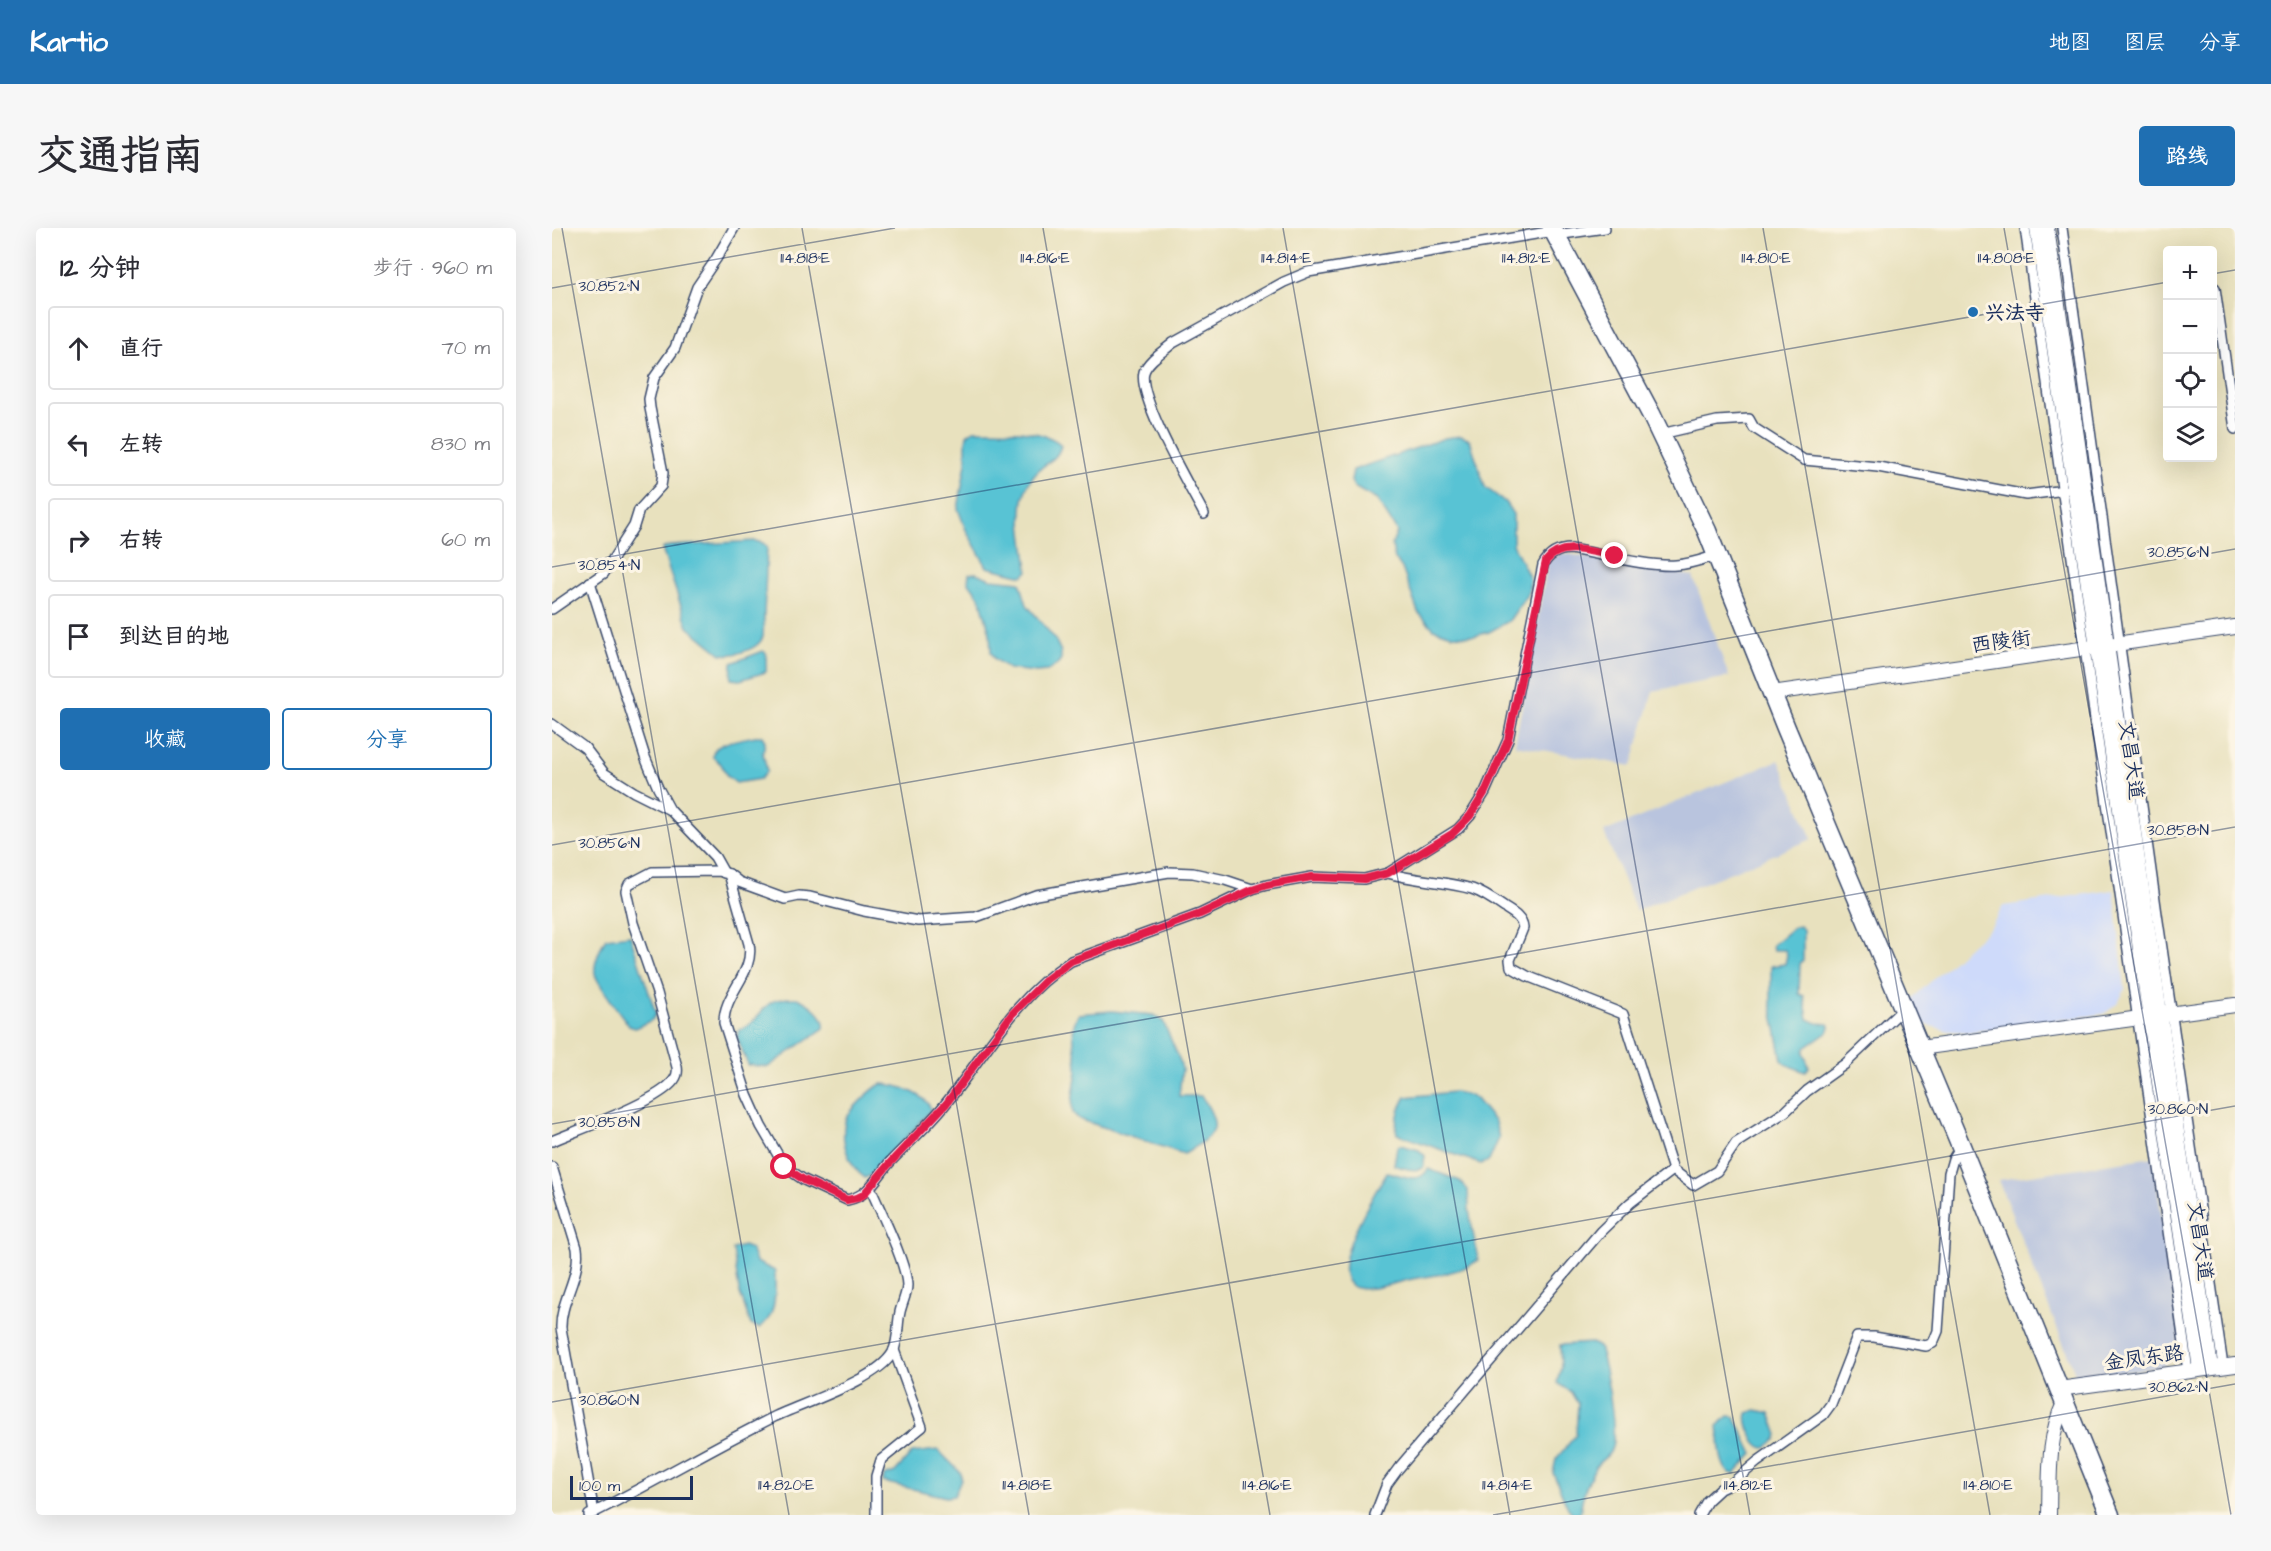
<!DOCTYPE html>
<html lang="zh">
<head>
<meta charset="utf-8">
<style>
  :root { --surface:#fff; --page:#f7f7f7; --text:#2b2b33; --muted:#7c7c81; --line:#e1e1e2; --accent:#1f6fb2 }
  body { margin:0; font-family:"Architects Daughter","LXGW WenKai TC",sans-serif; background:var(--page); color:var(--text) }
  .controls { position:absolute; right:18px; top:18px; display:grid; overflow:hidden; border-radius:6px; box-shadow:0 6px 24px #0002 }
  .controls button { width:54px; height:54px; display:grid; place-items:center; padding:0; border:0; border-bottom:2px solid var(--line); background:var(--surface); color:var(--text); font:30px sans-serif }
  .scale { position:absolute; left:18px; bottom:15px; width:123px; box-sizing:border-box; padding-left:6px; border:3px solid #1b2f5e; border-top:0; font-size:16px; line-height:21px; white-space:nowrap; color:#1b2f5e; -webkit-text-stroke:4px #fcf5e5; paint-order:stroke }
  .stop { position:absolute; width:18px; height:18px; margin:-14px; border:4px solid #e11d48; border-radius:50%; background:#fff }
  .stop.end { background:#e11d48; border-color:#fff; box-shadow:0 2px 6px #0008 }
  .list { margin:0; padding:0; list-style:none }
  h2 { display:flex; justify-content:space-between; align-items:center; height:78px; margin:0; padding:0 24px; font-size:26px }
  h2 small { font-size:20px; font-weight:400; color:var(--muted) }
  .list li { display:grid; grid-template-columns:39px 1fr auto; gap:18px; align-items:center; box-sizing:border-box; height:84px; margin:0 12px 12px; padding:0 12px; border:2px solid var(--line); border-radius:6px }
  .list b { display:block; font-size:22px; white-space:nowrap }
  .list em { font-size:20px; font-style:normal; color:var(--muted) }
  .actions { display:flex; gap:12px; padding:18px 24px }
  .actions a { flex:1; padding:14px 0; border:2px solid var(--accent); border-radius:6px; text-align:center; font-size:21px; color:var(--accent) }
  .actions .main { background:var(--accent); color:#fff }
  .icon { flex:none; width:33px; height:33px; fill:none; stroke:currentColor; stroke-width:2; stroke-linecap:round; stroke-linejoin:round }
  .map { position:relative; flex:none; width:1683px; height:1287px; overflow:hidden; border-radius:6px }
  header { display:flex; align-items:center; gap:36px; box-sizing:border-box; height:84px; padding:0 30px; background:var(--accent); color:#fff }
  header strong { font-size:28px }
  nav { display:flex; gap:33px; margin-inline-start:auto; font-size:21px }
  .intro { display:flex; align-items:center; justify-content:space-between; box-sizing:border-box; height:144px; padding:0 36px }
  h1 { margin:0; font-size:42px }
  .button { padding:15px 27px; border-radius:6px; background:var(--accent); color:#fff; font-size:21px; font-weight:700 }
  main { display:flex; gap:36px; padding:0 36px }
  aside { flex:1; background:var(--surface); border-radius:6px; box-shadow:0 6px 24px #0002 }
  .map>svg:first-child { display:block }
  .built { fill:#cedafa }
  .industrial { fill:#b9c4de }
  .water { fill:#59c3d4; stroke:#3a7999; stroke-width:1.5 }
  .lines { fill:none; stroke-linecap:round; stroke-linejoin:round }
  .street-casing { stroke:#3a4a6c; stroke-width:12 }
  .secondary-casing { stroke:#3a4a6c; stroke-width:16 }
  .highway-casing { stroke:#3a4a6c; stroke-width:21 }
  .street { stroke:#fff; stroke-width:9 }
  .secondary { stroke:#fff; stroke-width:14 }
  .highway { stroke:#fff; stroke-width:18 }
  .route { stroke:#e11d48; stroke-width:8 }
  .ticks { fill:none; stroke:#1b2f5e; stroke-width:1.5; stroke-opacity:0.45 }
  .poi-dot { fill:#1f6fb2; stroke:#fcf5e5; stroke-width:2 }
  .labels { text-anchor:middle; stroke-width:6; stroke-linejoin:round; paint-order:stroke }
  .poi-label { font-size:20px; font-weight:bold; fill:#1b2f5e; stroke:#fcf5e5; text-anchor:start }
  .street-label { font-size:20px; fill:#1b2f5e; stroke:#fcf5e5 }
  .ticks-label { font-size:15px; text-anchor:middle; fill:#1b2f5e; stroke:#fcf5e5; stroke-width:6; stroke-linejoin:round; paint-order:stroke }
</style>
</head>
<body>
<header>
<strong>Kartio</strong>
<nav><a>地图</a><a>图层</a><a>分享</a></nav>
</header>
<div class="intro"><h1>交通指南</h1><a class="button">路线</a></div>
<main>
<aside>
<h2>12 分钟<small>步行 · 960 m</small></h2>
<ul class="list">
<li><svg class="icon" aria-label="ahead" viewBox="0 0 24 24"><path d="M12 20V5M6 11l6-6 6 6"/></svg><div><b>直行</b></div><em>70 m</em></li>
<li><svg class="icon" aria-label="left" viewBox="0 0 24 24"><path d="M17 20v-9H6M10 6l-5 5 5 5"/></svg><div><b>左转</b></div><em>830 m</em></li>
<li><svg class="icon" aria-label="right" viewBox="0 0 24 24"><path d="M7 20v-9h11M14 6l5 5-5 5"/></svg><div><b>右转</b></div><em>60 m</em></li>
<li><svg class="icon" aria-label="arrive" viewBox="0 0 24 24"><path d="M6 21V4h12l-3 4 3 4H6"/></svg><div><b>到达目的地</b></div></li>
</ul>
<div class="actions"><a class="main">收藏</a><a>分享</a></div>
</aside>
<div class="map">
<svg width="1683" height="1287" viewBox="0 0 1683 1287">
  <rect width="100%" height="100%" fill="#fcf5e5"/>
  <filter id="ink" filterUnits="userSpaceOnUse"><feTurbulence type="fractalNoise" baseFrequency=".0167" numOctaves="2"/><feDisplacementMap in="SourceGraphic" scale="12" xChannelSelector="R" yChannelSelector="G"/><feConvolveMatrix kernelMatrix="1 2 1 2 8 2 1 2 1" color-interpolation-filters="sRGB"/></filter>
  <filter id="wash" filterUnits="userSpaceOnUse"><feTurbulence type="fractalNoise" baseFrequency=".008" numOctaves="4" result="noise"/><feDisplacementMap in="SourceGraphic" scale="24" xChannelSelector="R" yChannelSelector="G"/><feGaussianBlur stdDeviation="1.35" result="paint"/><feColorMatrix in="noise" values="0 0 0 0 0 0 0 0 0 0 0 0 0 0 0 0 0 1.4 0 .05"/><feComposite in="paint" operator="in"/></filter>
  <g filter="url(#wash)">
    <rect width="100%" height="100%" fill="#e8e1be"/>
    <path class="built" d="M 1562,662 L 1573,761 L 1566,775 L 1556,783 L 1551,786 L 1417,804 L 1396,803 L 1361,793 L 1354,776 L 1439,699 L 1451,678 Z"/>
    <g class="industrial">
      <path d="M 1010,325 L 1141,348 L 1177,449 L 1101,463 L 1080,538 L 963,517 L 996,334 Z"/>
      <path d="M 1227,532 L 1260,611 L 1084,683 L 1052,604 Z"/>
      <path d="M 1601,929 L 1627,1106 L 1625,1121 L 1617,1134 L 1608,1139 L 1525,1150 L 1446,952 Z"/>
    </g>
    <g class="water">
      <path d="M 422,202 C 445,202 492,200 509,217 C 506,233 491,235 482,247 C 460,274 474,313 476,343 L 471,348 L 435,339 L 414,302 L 406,281 L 414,235 L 414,214 L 415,207 Z"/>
      <path d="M 909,208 L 918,212 L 933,259 L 953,274 L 961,286 L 961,316 L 978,351 L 977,364 L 957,393 L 937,404 L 922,408 L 900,407 L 882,401 L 866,384 L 850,340 L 842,329 L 840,316 L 845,304 L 843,300 L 825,272 L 802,259 L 799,253 L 801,242 L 893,210 Z"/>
      <path d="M 203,313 L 211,315 L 215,319 L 211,409 C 206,422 182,428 169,426 L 136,399 L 110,321 L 118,318 Z"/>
      <path d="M 424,345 L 439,351 L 468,354 L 475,377 L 503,411 L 509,424 L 509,431 L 505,437 L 495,443 L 484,444 L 457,441 L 443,431 L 439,424 L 438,405 L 428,370 L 416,353 L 417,346 Z"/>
      <path d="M 211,423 L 214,425 L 214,444 L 188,452 L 179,451 L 180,435 Z"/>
      <path d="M 203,508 L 210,508 L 213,513 L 211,525 L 215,543 L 208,551 L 184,555 L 175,548 L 169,536 L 161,529 C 159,514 191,511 203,508 Z"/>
      <path d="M 1248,698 L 1251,702 L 1251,732 L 1248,736 L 1247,766 L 1252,768 L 1256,791 L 1265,795 L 1276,796 L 1278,799 L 1276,804 L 1253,820 L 1252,825 L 1257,839 L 1253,844 L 1233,836 L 1230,832 L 1219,775 L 1219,738 L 1233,736 L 1235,727 L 1233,722 L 1221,722 L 1220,717 L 1242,699 Z"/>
      <path d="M 78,707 L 104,786 L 100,792 L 83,800 L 77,798 C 69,786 46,757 43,746 C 41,736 49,718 54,710 Z"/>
      <path d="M 245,770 C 257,775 274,787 272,800 L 216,839 L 196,837 L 185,810 L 187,802 C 216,790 205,768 245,770 Z"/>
      <path d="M 560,783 L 601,787 L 611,793 L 628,833 L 630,841 L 627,868 L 649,868 C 654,874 664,891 662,900 C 659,909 640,922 632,926 L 527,891 L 521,885 C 518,871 524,857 525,842 C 526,826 515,800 527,786 Z"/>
      <path d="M 329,856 C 344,856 375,866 379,882 L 323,945 L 313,950 C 297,938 288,914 293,894 C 295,884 320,861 329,856 Z"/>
      <path d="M 902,864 L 913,866 L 923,870 L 943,894 L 947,910 L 937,933 L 929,936 L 845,906 C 842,896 848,878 854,869 Z"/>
      <path d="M 848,917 L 867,922 L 873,928 L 871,940 C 862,944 851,940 842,937 L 845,919 Z"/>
      <path d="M 876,941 L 908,953 L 916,962 L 917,982 L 926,1032 C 913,1044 878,1048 860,1051 C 846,1054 814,1065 802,1059 C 771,1045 825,962 835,944 C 851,947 867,957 876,941 Z"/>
      <path d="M 191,1018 L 199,1021 L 204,1034 L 223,1043 C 223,1063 226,1088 207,1100 L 199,1097 L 187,1062 L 181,1021 Z"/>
      <path d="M 1040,1115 L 1047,1119 C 1053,1138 1068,1207 1058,1224 C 1055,1229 1049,1232 1045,1237 C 1035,1252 1030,1267 1028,1285 L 1022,1287 L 1016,1280 L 1001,1245 L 1004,1231 L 1024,1207 L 1026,1176 L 1019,1164 L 1005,1155 L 1009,1139 L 1008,1117 Z"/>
      <path d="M 1204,1182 L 1218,1185 L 1226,1207 L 1224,1212 L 1212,1220 C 1202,1218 1192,1195 1195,1185 Z"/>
      <path d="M 1177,1188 L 1183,1189 L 1201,1226 L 1183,1246 L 1177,1245 C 1166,1234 1168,1212 1166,1197 Z"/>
      <path d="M 386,1222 L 409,1245 L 409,1251 L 402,1268 L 394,1269 L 331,1254 L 332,1248 L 343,1244 L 360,1225 Z"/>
    </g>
  </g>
  <g filter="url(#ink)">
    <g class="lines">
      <g class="street-casing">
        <g id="street">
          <path d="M 1473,0 L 1636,1143"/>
          <path d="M 1510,0 L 1605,686 L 1671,1138"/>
          <path d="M 1004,7 L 1053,0"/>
          <path d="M 1663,60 L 1683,201"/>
          <path d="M 1109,206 L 1165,193 L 1197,191 L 1202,200 L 1252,232 L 1326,239 L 1474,267 L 1513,262"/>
          <path d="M 652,286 C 638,259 585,169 592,144 C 596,132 612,123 621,115 L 732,54 L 756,44 L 1002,3"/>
          <path d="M 38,354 L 93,529 L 106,560 L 118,582 L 163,629 L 172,645"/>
          <path d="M 0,381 L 52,345 L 82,298 L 87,282 L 109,258 L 111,245 L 98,180 L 97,171 L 102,150 L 123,120 L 145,59 L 164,31 L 182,0"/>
          <path d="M 0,496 L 33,520 L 52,545 L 82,564 L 118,582"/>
          <path d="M 836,645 C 863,653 893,653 920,661 C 932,665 943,673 953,680 C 961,685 970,690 971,700 L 958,732 L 959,739 L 975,748 L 1071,786 L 1121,942 L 1141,957 L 1165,943 L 1184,915 L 1233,884 L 1255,863 L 1293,836 L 1351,781"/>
          <path d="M 177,646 L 197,716 C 203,745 171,766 172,795 L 195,867 L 209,898 L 233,939 L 252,952 L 295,972 C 317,968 324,950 338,934 C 357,914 378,896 395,874 C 435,824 463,769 519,733 L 648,686 L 700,661 L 715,657 L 760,649 L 812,651 L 836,645 L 906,601 L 918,588 L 933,564 L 956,512 L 991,337 C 997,326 1006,321 1019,321 C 1049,326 1095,339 1124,337 C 1139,336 1152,331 1165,327"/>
          <path d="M 0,913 C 28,901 106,874 122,852 C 125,848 126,844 125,839 L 105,765 L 81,695 L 74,663 L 77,656 L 100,644 L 167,643 L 177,646 L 187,654 L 233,671 L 247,668 L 258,669 L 312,683 L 366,693 L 424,689 L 484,667 L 617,644 L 641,645 L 673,652 L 700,661"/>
          <path d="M 0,939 L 25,1020 C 29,1048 8,1073 9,1100 L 42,1285"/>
          <path d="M 37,1287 C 99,1256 160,1220 222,1189 C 251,1175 326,1152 341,1124 C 347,1111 345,1097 348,1084 C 350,1075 355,1066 355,1057 C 354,1034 328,983 318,959"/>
          <path d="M 324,1287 L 324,1248 L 329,1232 L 370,1199 L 342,1122"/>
          <path d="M 823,1287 L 835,1256 L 846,1241 L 1049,1003 L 1078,975 L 1121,942"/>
          <path d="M 1147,1287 L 1155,1273 L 1168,1261 L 1179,1256 L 1205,1234 L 1271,1187 L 1279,1176 L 1305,1109 L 1322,1109 L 1374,1118 L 1381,1115 L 1386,1103 L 1397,945 L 1401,931 L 1409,918"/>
        </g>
      </g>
      <g class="secondary-casing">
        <g id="secondary">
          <path d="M 1485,0 L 1648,1141"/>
          <path d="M 1495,0 L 1659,1140"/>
          <path d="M 1220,465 L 1683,399"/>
          <path d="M 1368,820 L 1683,777"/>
          <path d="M 1507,1161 L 1683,1137"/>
          <path d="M 1497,1287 C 1498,1250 1495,1210 1512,1175"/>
        </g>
      </g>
      <g class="highway-casing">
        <path id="highway" d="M 1000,0 L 1099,186 L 1155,303 L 1234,500 L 1409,918 L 1558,1287"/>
      </g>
      <use href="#street" class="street"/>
      <use href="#secondary" class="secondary"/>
      <use href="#highway" class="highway"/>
    </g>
  </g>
  <g class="lines" filter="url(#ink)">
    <path class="route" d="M 232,939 L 252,952 L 295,972 L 305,970 L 311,967 L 337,936 L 394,876 L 460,786 L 495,751 L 519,733 L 648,686 L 700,662 L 715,657 L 760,649 L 812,651 L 836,645 L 900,606 L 918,588 L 933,564 L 956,512 L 994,333 C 1011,312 1041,325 1063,328"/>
  </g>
  <path class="ticks" d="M 10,0 L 237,1287M 250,0 L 477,1287M 491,0 L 718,1287M 731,0 L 958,1287M 971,0 L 1198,1287M 1211,0 L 1438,1287M 1452,0 L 1679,1287M 1660,46 L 1683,42M 0,60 L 343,0M 0,339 L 1616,54M 0,617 L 1683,321M 0,896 L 1683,599M 0,1174 L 1683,878M 941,1287 L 1683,1156"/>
  <circle class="poi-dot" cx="1421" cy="84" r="6"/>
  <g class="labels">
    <g class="poi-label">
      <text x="1433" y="91">兴法寺</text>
    </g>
    <g class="street-label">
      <text transform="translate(1449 413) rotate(-8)" y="7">西陵街</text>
      <text transform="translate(1580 532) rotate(82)" y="7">文昌大道</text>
      <text transform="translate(1649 1013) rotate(82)" y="7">文昌大道</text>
      <text transform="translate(1592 1129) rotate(-8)" y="7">金凤东路</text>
    </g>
  </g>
  <g class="ticks-label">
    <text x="253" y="35">114.818°E</text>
    <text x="493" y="35">114.816°E</text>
    <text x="734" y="35">114.814°E</text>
    <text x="974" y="35">114.812°E</text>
    <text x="1214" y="35">114.810°E</text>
    <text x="1454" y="35">114.808°E</text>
    <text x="57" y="63">30.852°N</text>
    <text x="1626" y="329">30.856°N</text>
    <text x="57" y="342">30.854°N</text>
    <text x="1626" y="607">30.858°N</text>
    <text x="57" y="620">30.856°N</text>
    <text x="1626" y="886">30.860°N</text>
    <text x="57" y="899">30.858°N</text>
    <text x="1626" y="1164">30.862°N</text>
    <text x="57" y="1177">30.860°N</text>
    <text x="234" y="1262">114.820°E</text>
    <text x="475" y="1262">114.818°E</text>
    <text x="715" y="1262">114.816°E</text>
    <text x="955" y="1262">114.814°E</text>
    <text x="1196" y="1262">114.812°E</text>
    <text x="1436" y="1262">114.810°E</text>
  </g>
</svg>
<div class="controls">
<button>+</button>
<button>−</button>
<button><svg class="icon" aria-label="locate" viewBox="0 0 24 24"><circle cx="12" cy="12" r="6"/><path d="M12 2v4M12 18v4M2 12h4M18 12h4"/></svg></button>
<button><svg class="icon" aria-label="layers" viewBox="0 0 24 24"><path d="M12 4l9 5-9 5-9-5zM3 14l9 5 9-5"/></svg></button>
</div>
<div class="scale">100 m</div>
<div class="stop" style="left:232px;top:939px"></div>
<div class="stop end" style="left:1063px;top:328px"></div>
</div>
</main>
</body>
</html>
